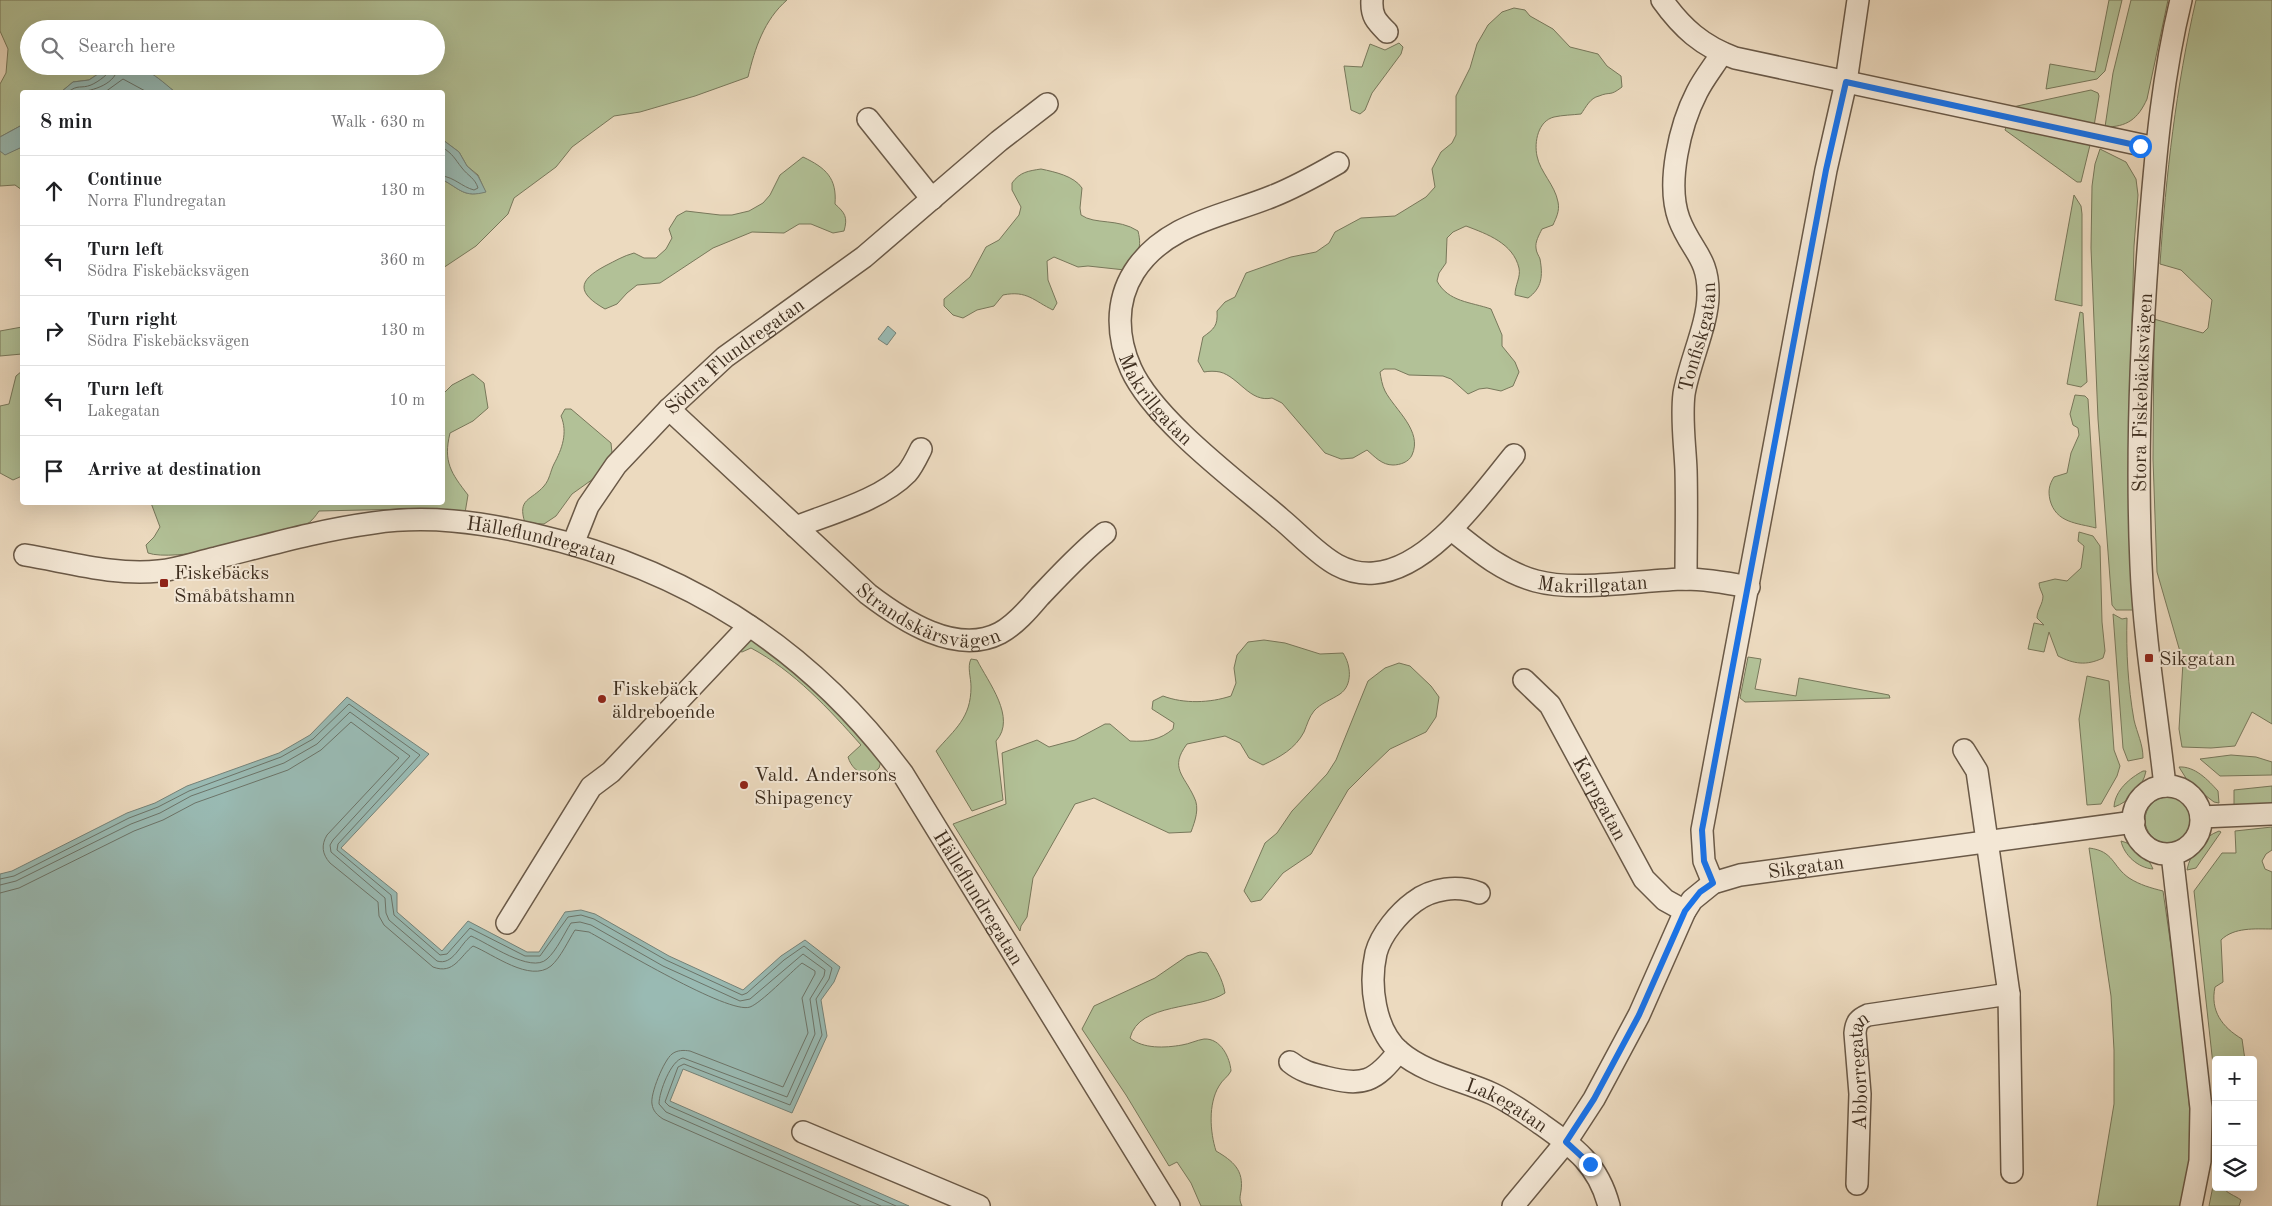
<!DOCTYPE html>
<html lang="en">
<head>
<meta charset="utf-8">
<style>
  :root { --surface:#fff; --page:#f2f2f2; --text:#202124; --muted:#757577; --line:#e0e0e0 }
  body { margin:0; font-family:"Old Standard TT",serif; background:var(--page); color:var(--text) }
  .controls { position:absolute; right:15px; bottom:15px; display:grid; overflow:hidden; border-radius:5px; box-shadow:0 5px 20px #0002 }
  .controls button { width:45px; height:45px; display:grid; place-items:center; padding:0; border:0; border-bottom:1px solid var(--line); background:var(--surface); color:var(--text); font:25px sans-serif }
  .stop { position:absolute; width:15px; height:15px; margin:-11px; border:4px solid #1a73e8; border-radius:50%; background:#fff }
  .stop.end { background:#1a73e8; border-color:#fff; box-shadow:0 1px 5px #0008 }
  .list { margin:0; padding:0; list-style:none }
  h2 { display:flex; justify-content:space-between; align-items:center; height:65px; margin:0; padding:0 20px; font-size:21px }
  h2 small { font-size:16px; font-weight:400; color:var(--muted) }
  .list li { display:grid; grid-template-columns:32px 1fr auto; gap:15px; align-items:center; box-sizing:border-box; height:70px; padding:0 20px; border-top:1px solid var(--line) }
  .list b { display:block; font-size:19px; white-space:nowrap }
  .list p { margin:0; font-size:16px; white-space:nowrap; color:var(--muted) }
  .list em { font-size:16px; font-style:normal; color:var(--muted) }
  .icon { flex:none; width:28px; height:28px; fill:none; stroke:currentColor; stroke-width:2; stroke-linecap:round; stroke-linejoin:round }
  .map { position:relative; flex:none; width:2272px; height:1206px; overflow:hidden }
  .search { position:absolute; background:var(--surface); box-shadow:0 5px 20px #0002; left:20px; top:20px; width:425px; height:55px; display:flex; align-items:center; gap:12px; box-sizing:border-box; padding:0 18px; border-radius:28px; color:var(--muted); font-size:19px }
  .panel { position:absolute; background:var(--surface); box-shadow:0 5px 20px #0002; left:20px; top:90px; width:425px; height:415px; border-radius:5px }
  .map>svg:first-child { display:block }
  .green { fill:#b2c197; stroke:#78785b }
  .water { fill:#99bab3; stroke:#758278 }
  .lines { fill:none; stroke-linecap:round; stroke-linejoin:round }
  .shore { stroke:#6c7469; stroke-width:1 }
  .minor-casing { stroke:#6a5947; stroke-width:24 }
  .minor { stroke:#f3e7d5; stroke-width:21 }
  .route { stroke:#1a73e8; stroke-width:6 }
  .poi-dot { fill:#8f2418; stroke:#f3e7d5; stroke-width:2 }
  .labels { text-anchor:middle; stroke-width:4; stroke-linejoin:round; paint-order:stroke }
  .street-label { font-size:20px; fill:#3e2e1f; stroke:#f3e7d5 }
  .poi-label { font-size:20px; fill:#3e2e1f; stroke:#f3e7d5; text-anchor:start }
</style>
</head>
<body>
<div class="map">
<svg width="2272" height="1206" viewBox="0 0 2272 1206">
  <rect width="100%" height="100%" fill="#ecdabf"/>
  <filter id="stains"><feTurbulence type="fractalNoise" baseFrequency=".004" numOctaves="4"/><feColorMatrix values="0 0 0 0 .2 0 0 0 0 .09 0 0 0 0 .02 0 0 0 .5 -.17"/></filter>
  <radialGradient id="worn" r=".72"><stop offset=".6" stop-color="#630" stop-opacity="0"/><stop offset="1" stop-color="#630" stop-opacity=".3"/></radialGradient>
  <g class="green">
    <path d="M 0,0 L 787,0 C 764,20 755,48 748,77 L 695,96 L 640,112 L 614,116 L 572,147 L 556,167 L 514,198 L 508,214 L 476,246 L 443,268 L 443,180 C 459,188 465,199 485,191 L 478,175 L 467,166 L 459,152 L 443,140 L 442,92 L 175,92 L 152,74 L 135,66 L 436,66 L 436,29 L 29,29 L 29,66 L 110,66 L 89,80 L 73,82 L 61,92 L 22,92 L 22,125 L 0,137 L 0,84 L 6,73 L 8,49 L 0,31 Z"/>
    <path d="M 2109,0 L 2122,0 L 2105,71 L 2097,79 L 2046,89 L 2050,64 L 2095,72 Z"/>
    <path d="M 2131,0 L 2168,0 L 2147,99 C 2138,119 2127,127 2105,127 L 2113,73 Z"/>
    <path d="M 2196,0 L 2272,0 L 2272,724 L 2252,712 L 2235,746 L 2211,748 L 2182,747 L 2179,729 L 2183,662 L 2157,572 L 2153,459 L 2154,319 L 2203,333 L 2208,328 L 2212,300 L 2181,270 L 2160,264 C 2166,175 2176,87 2196,0 Z"/>
    <path d="M 1514,8 L 1525,10 L 1530,16 L 1553,29 L 1570,47 L 1598,54 L 1607,66 L 1621,76 L 1622,87 C 1609,97 1611,91 1599,96 C 1590,98 1586,107 1581,114 C 1572,115 1563,115 1554,117 C 1538,121 1534,142 1537,156 C 1540,172 1555,185 1558,202 C 1560,211 1556,218 1553,225 L 1542,229 C 1539,235 1535,242 1536,248 C 1536,252 1539,256 1540,259 C 1543,276 1542,288 1528,298 L 1515,295 C 1515,285 1521,277 1519,268 C 1513,243 1487,234 1466,226 L 1453,232 L 1447,238 L 1446,263 L 1439,273 L 1437,281 C 1448,302 1471,302 1491,309 L 1502,335 L 1502,346 L 1515,362 L 1519,372 L 1513,386 L 1501,391 L 1487,388 L 1479,389 L 1468,394 L 1451,379 L 1443,376 L 1409,375 L 1395,369 L 1384,369 L 1380,372 C 1381,378 1382,385 1385,391 C 1395,410 1423,431 1412,455 C 1409,462 1400,465 1393,465 C 1382,465 1375,457 1367,450 L 1353,458 L 1341,459 L 1325,453 L 1282,403 L 1272,398 C 1250,403 1239,377 1220,372 C 1215,371 1209,371 1204,372 L 1198,361 L 1203,337 C 1214,329 1218,326 1217,311 L 1225,302 L 1235,297 L 1246,273 L 1291,257 L 1316,252 L 1329,243 L 1335,232 L 1361,218 L 1395,216 L 1426,197 L 1435,187 L 1432,169 L 1441,152 L 1452,143 L 1456,135 L 1456,96 L 1470,68 L 1477,44 L 1488,25 L 1502,12 Z"/>
    <path d="M 1399,43 L 1403,47 L 1401,54 L 1372,93 L 1365,110 L 1360,114 L 1351,110 L 1344,66 L 1362,67 L 1370,44 L 1385,50 Z"/>
    <path d="M 2091,90 L 2098,93 L 2099,96 L 2094,126 L 2008,108 Z"/>
    <path d="M 2006,127 L 2090,145 L 2081,182 L 2077,182 L 2005,130 Z"/>
    <path d="M 22,147 L 22,190 L 15,185 L 0,186 L 0,151 L 5,154 Z"/>
    <path d="M 2100,149 L 2126,162 L 2136,179 L 2138,195 L 2134,246 L 2129,436 L 2129,517 L 2133,610 L 2116,610 L 2112,605 L 2098,419 L 2091,248 L 2092,186 L 2095,164 Z"/>
    <path d="M 803,157 C 826,168 837,178 835,204 C 845,213 848,217 844,231 L 833,233 L 811,224 L 799,224 L 784,233 L 752,232 L 713,248 L 660,283 L 637,285 L 627,293 L 617,304 L 605,309 C 577,293 577,281 605,266 C 615,261 623,256 634,253 L 644,258 L 656,258 L 666,249 L 672,238 L 669,229 L 677,216 L 686,211 L 720,215 L 732,215 L 749,211 L 763,203 L 770,195 L 780,175 Z"/>
    <path d="M 1041,169 C 1055,172 1074,176 1082,188 L 1080,208 L 1081,215 C 1095,225 1118,218 1138,231 C 1143,251 1136,255 1125,270 L 1088,266 L 1078,267 L 1054,257 L 1047,261 L 1048,280 L 1057,303 L 1053,310 C 1034,301 1027,290 1003,295 L 994,306 L 977,310 L 963,318 L 953,315 L 944,306 L 944,299 L 970,277 L 986,247 L 999,240 L 1019,215 L 1021,207 L 1012,190 L 1012,183 C 1020,172 1028,171 1041,169 Z"/>
    <path d="M 2074,195 L 2081,206 L 2082,214 L 2082,306 L 2055,300 Z"/>
    <path d="M 2080,312 L 2083,313 L 2087,382 L 2081,387 L 2067,384 Z"/>
    <path d="M 22,327 L 22,354 L 0,356 L 0,331 Z"/>
    <path d="M 22,371 L 22,476 L 13,480 L 0,473 L 0,406 L 9,404 L 16,376 Z"/>
    <path d="M 473,374 L 484,383 L 488,408 L 473,421 L 450,433 C 443,462 451,473 468,495 L 465,513 L 439,517 L 407,509 L 319,511 C 313,520 307,526 296,530 C 269,541 173,562 148,553 L 146,545 L 154,537 L 160,527 L 151,503 L 442,502 L 443,394 L 452,385 Z"/>
    <path d="M 2075,395 L 2085,396 L 2088,399 L 2096,528 C 2077,523 2056,523 2050,500 C 2048,491 2049,485 2054,477 L 2067,473 L 2071,453 L 2079,435 L 2078,428 L 2073,425 L 2070,414 Z"/>
    <path d="M 565,409 L 571,409 L 611,443 L 612,453 L 593,479 L 572,494 L 556,516 L 544,524 L 525,523 C 517,498 531,501 544,486 C 550,479 550,472 554,464 C 562,449 568,433 561,416 Z"/>
    <path d="M 2079,532 L 2093,536 L 2100,546 L 2102,622 L 2105,651 L 2103,658 C 2086,666 2074,664 2058,656 L 2049,632 L 2044,652 L 2028,649 L 2034,623 L 2044,625 L 2037,618 C 2037,610 2043,604 2043,596 C 2042,592 2039,588 2039,583 L 2055,579 L 2067,581 L 2081,568 L 2084,546 L 2078,541 Z"/>
    <path d="M 2113,614 L 2122,619 L 2127,618 C 2126,652 2128,686 2134,720 C 2137,733 2143,744 2143,758 L 2128,761 L 2123,748 Z"/>
    <path d="M 748,640 L 757,640 L 809,679 L 881,761 L 879,768 L 869,777 C 858,773 851,767 848,757 L 861,745 C 829,709 794,671 751,648 L 742,652 L 736,650 Z"/>
    <path d="M 1264,640 L 1285,643 L 1320,654 L 1343,653 C 1351,665 1353,685 1340,694 C 1331,700 1321,703 1314,711 C 1309,717 1307,725 1304,732 C 1295,749 1280,757 1263,765 L 1249,758 L 1240,743 L 1225,736 L 1187,744 C 1169,768 1184,775 1194,797 C 1200,808 1195,821 1191,832 L 1169,833 L 1094,798 L 1075,804 L 1033,878 L 1027,917 L 1021,926 L 1020,931 L 953,824 L 1006,804 L 1002,753 L 1037,740 L 1049,747 L 1075,740 L 1105,724 L 1110,724 L 1130,741 C 1147,742 1160,740 1173,729 L 1174,723 L 1152,709 L 1153,701 L 1163,696 C 1184,704 1210,703 1231,696 L 1236,683 L 1234,668 L 1237,655 L 1248,642 Z"/>
    <path d="M 1748,657 L 1761,659 L 1755,689 L 1796,696 L 1799,678 L 1889,695 L 1890,698 L 1745,702 L 1740,698 Z"/>
    <path d="M 971,659 L 977,660 C 988,682 1017,718 996,741 L 1003,800 L 972,811 L 936,751 C 955,729 971,718 971,687 C 971,677 967,667 971,659 Z"/>
    <path d="M 1399,663 L 1410,666 L 1431,686 L 1439,697 L 1436,717 L 1426,732 L 1390,749 L 1367,771 L 1348,790 L 1311,854 L 1283,873 L 1261,900 L 1251,902 L 1244,891 L 1265,843 L 1277,833 L 1292,811 L 1327,774 L 1336,760 L 1368,681 L 1385,668 Z"/>
    <path d="M 2087,676 L 2109,681 L 2114,750 L 2120,766 L 2117,776 L 2101,804 L 2087,805 L 2079,719 Z"/>
    <path d="M 2231,755 L 2256,757 L 2272,762 L 2272,775 L 2220,776 L 2200,759 Z"/>
    <path d="M 2179,767 C 2195,766 2208,780 2218,791 L 2219,803 L 2214,802 L 2189,783 Z"/>
    <path d="M 2143,771 L 2146,771 C 2143,787 2129,802 2114,807 C 2115,790 2130,778 2143,771 Z"/>
    <path d="M 2272,786 L 2272,807 L 2234,807 L 2234,790 Z"/>
    <circle cx="2168" cy="820" r="23"/>
    <path d="M 2272,827 L 2272,850 L 2266,854 L 2262,861 L 2265,869 L 2272,872 L 2272,929 C 2255,929 2234,927 2221,940 L 2223,982 L 2215,987 C 2210,1011 2222,1027 2242,1039 L 2245,1060 L 2216,1060 L 2216,1092 L 2194,891 L 2222,853 L 2236,853 L 2235,831 Z"/>
    <path d="M 2219,831 L 2221,832 L 2196,868 L 2187,870 C 2190,853 2203,837 2219,831 Z"/>
    <path d="M 2121,841 C 2134,844 2148,856 2153,869 C 2138,868 2124,855 2121,841 Z"/>
    <path d="M 2089,848 C 2114,851 2112,866 2129,878 C 2140,885 2151,888 2163,891 L 2181,1016 L 2191,1123 L 2190,1168 L 2181,1206 L 2097,1206 L 2114,1104 L 2114,1050 L 2111,996 Z"/>
    <path d="M 1200,952 L 1207,953 C 1214,965 1223,979 1225,993 C 1200,1010 1139,1002 1130,1038 C 1143,1049 1165,1048 1182,1045 C 1189,1044 1197,1040 1204,1039 C 1221,1038 1230,1058 1231,1071 C 1228,1077 1222,1080 1219,1086 C 1208,1104 1210,1132 1216,1151 C 1233,1161 1244,1170 1241,1191 C 1240,1197 1239,1200 1242,1206 L 1201,1206 L 1191,1183 L 1177,1162 L 1169,1166 L 1126,1095 L 1082,1029 L 1094,1006 L 1155,978 L 1187,956 Z"/>
    <path d="M 2215,1176 L 2216,1187 L 2222,1187 C 2228,1194 2234,1195 2241,1200 L 2239,1206 L 2209,1206 Z"/>
  </g>
  <g class="water">
    <path d="M 110,66 C 145,66 149,70 175,92 L 61,92 L 73,82 L 89,80 Z"/>
    <path d="M 22,125 L 22,147 L 5,155 L 0,151 L 0,137 Z"/>
    <path d="M 443,140 L 459,152 L 467,166 L 478,176 L 486,192 C 464,198 460,189 443,180 Z"/>
    <path d="M 888,326 L 896,333 L 887,345 L 878,339 Z"/>
    <path d="M 347,697 L 429,754 L 341,848 L 397,893 L 397,912 L 442,951 L 468,921 L 527,952 L 539,952 L 565,912 L 581,910 L 595,914 L 669,956 L 743,990 L 781,956 L 805,940 L 840,967 L 834,982 L 821,1000 L 827,1036 L 792,1113 L 683,1069 L 670,1101 L 909,1206 L 0,1206 L 0,874 L 12,871 L 127,813 L 155,803 L 187,786 L 279,753 L 310,735 Z"/>
  </g>
  <g class="lines">
    <g class="shore">
      <path d="M 68,92 C 78,84 81,89 91,85 C 98,82 111,73 112,66"/>
      <path d="M 78,92 C 93,91 117,84 118,66"/>
      <path d="M 105,92 L 123,79 L 147,92"/>
      <path d="M 442,147 C 454,155 454,158 462,168 C 468,176 475,178 478,188 L 474,190 C 462,187 454,177 442,176"/>
      <path d="M 0,879 L 14,876 L 129,818 L 158,807 L 189,791 L 281,757 L 313,739 L 349,704 L 420,755 L 338,844 L 337,850 L 391,895 L 394,915 L 440,955 L 447,954 L 470,928 L 525,956 L 540,956 L 568,917 L 581,915 L 594,919 L 666,960 L 742,995 L 747,993 L 784,960 L 804,946 L 832,968 L 829,979 L 816,999 L 822,1035 L 790,1105 L 684,1064 L 678,1067 L 665,1102 L 669,1106 L 896,1206"/>
      <path d="M 0,885 L 16,881 L 131,824 L 160,813 L 191,796 L 284,763 L 317,744 L 350,712 L 410,756 L 333,840 L 330,845 L 331,852 L 385,898 L 386,913 L 389,920 L 437,961 C 453,966 460,944 471,936 C 488,943 531,974 547,959 C 557,950 564,934 571,923 L 580,922 L 591,925 L 663,966 L 740,1001 L 750,999 L 803,954 L 825,970 L 824,976 L 810,999 L 815,1034 L 787,1097 L 683,1058 C 671,1060 659,1092 659,1104 L 666,1112 L 881,1206"/>
      <path d="M 0,893 L 19,888 L 134,831 L 163,820 L 195,803 L 288,770 L 321,750 L 351,722 L 399,758 L 327,835 C 321,845 322,854 330,863 L 378,902 L 379,916 L 384,925 L 433,967 C 454,975 460,956 473,946 C 493,954 530,983 551,966 C 561,957 568,941 575,930 L 589,932 C 613,945 729,1015 750,1007 C 761,1003 790,973 802,963 L 815,971 L 815,974 L 802,998 L 808,1033 L 783,1087 L 690,1051 C 684,1050 677,1050 672,1054 C 664,1060 650,1094 652,1104 C 653,1111 657,1115 663,1119 L 861,1206"/>
    </g>
    <g class="minor-casing">
      <g id="minor">
        <path d="M 1372,0 C 1371,16 1376,21 1387,32"/>
        <path d="M 1662,0 C 1682,28 1702,46 1735,58 L 2156,148"/>
        <path d="M 868,119 L 932,199"/>
        <path id="s1" d="M 1338,163 C 1317,175 1296,187 1273,196 C 1225,216 1165,223 1134,272 C 1115,302 1117,338 1131,369 C 1154,420 1238,482 1281,519 C 1298,533 1318,555 1337,565 C 1348,571 1361,574 1374,573 C 1430,569 1481,495 1514,455"/>
        <path id="s2" d="M 669,409 L 868,594 C 902,620 956,656 1000,633 C 1015,625 1028,610 1039,597 C 1060,575 1081,552 1105,533"/>
        <path d="M 796,527 C 831,513 881,500 907,473 C 913,466 917,457 921,449"/>
        <path id="s3" d="M 1452,530 C 1478,551 1503,572 1536,581 C 1576,592 1641,580 1685,579 C 1706,579 1728,583 1749,587"/>
        <path id="s4" d="M 573,544 L 588,506 L 616,465 L 669,409 L 725,357 L 864,257 L 999,141 L 1047,104"/>
        <path id="s5" d="M 25,555 C 68,562 115,576 159,571 C 179,569 198,562 216,558 C 268,545 320,530 373,523 C 427,515 479,522 532,534 C 686,569 809,647 903,774 L 1169,1206"/>
        <path id="s6" d="M 1686,579 C 1686,543 1687,506 1686,470 C 1685,445 1681,419 1684,394 C 1689,363 1708,324 1708,295 C 1709,257 1691,251 1679,219 C 1666,183 1680,125 1697,92 C 1704,78 1714,66 1722,53"/>
        <path id="s7" d="M 1524,680 L 1550,705 L 1644,879 L 1665,900 L 1685,911"/>
        <path d="M 1964,750 L 1977,771 L 2009,994 L 2012,1172"/>
        <path id="s8" d="M 2165,786 C 2157,713 2144,639 2141,565 C 2136,452 2141,337 2150,224 C 2156,149 2163,73 2181,0"/>
        <circle cx="2167" cy="820" r="34"/>
        <path d="M 2201,817 L 2272,814"/>
        <path d="M 2172,854 L 2201,1108 L 2200,1161 L 2191,1206"/>
        <path d="M 1713,883 L 1704,861 L 1702,830 L 1826,170 L 1846,82 L 1858,0"/>
        <path id="s9" d="M 1479,893 C 1458,885 1432,888 1414,902 C 1399,913 1381,934 1376,953 C 1369,984 1374,1030 1400,1052 C 1426,1074 1463,1080 1493,1094 C 1510,1102 1525,1113 1541,1124 C 1575,1148 1598,1164 1609,1206"/>
        <path d="M 507,923 L 591,787 L 611,772 L 749,626"/>
        <path d="M 1290,1062 C 1301,1071 1312,1074 1325,1077 C 1363,1087 1375,1082 1399,1051"/>
        <path d="M 803,1132 L 979,1206"/>
        <path id="s10" d="M 1857,1184 L 1860,1094 L 1855,1033 C 1856,1022 1859,1019 1868,1015 L 2009,994"/>
        <path id="s11" d="M 1513,1206 L 1566,1142 L 1594,1099 L 1639,1015 L 1685,911 L 1692,900 L 1713,883 L 1740,875 L 2134,822"/>
      </g>
    </g>
    <use href="#minor" class="minor"/>
  </g>
  <g class="lines">
    <path class="route" d="M 1590,1164 L 1566,1142 L 1594,1099 L 1639,1015 L 1685,911 L 1700,892 L 1713,883 L 1704,861 L 1702,830 L 1826,170 L 1846,82 L 2140,146"/>
  </g>
  <g class="poi-dot">
    <rect x="159" y="578" width="10" height="10" rx="2.5"/>
    <rect x="2144" y="653" width="10" height="10" rx="2.5"/>
    <circle cx="602" cy="699" r="5"/>
    <circle cx="744" cy="785" r="5"/>
  </g>
  <g class="labels">
    <g class="street-label">
      <text dy="7" stroke="none"><textPath href="#s6" startOffset="244">Tonfiskgatan</textPath></text>
      <text dy="7" stroke="none"><textPath href="#s4" startOffset="252">Södra Flundregatan</textPath></text>
      <text dy="7" stroke="none"><textPath href="#s8" startOffset="395">Stora Fiskebäcksvägen</textPath></text>
      <text dy="7" stroke="none"><textPath href="#s1" startOffset="375">Makrillgatan</textPath></text>
      <text dy="7" stroke="none"><textPath href="#s5" startOffset="526">Hälleflundregatan</textPath></text>
      <text dy="7" stroke="none"><textPath href="#s3" startOffset="156">Makrillgatan</textPath></text>
      <text dy="7" stroke="none"><textPath href="#s2" startOffset="338">Strandskärsvägen</textPath></text>
      <text dy="7" stroke="none"><textPath href="#s7" startOffset="142">Karpgatan</textPath></text>
      <text dy="7" stroke="none"><textPath href="#s11" startOffset="478">Sikgatan</textPath></text>
      <text dy="7" stroke="none"><textPath href="#s5" startOffset="1112">Hälleflundregatan</textPath></text>
      <text dy="7" stroke="none"><textPath href="#s10" startOffset="114">Abborregatan</textPath></text>
      <text dy="7" stroke="none"><textPath href="#s9" startOffset="359">Lakegatan</textPath></text>
    </g>
    <g class="poi-label">
      <text x="174" y="579">Fiskebäcks<tspan x="174" dy="23">Småbåtshamn</tspan></text>
      <text x="2159" y="665">Sikgatan</text>
      <text x="612" y="695">Fiskebäck<tspan x="612" dy="23">äldreboende</tspan></text>
      <text x="754" y="781">Vald. Andersons<tspan x="754" dy="23">Shipagency</tspan></text>
    </g>
  </g>
  <rect width="100%" height="100%" filter="url(#stains)"/>
  <rect width="100%" height="100%" fill="url(#worn)"/>
</svg>
<div class="controls">
<button>+</button>
<button>−</button>
<button><svg class="icon" aria-label="layers" viewBox="0 0 24 24"><path d="M12 4l9 5-9 5-9-5zM3 14l9 5 9-5"/></svg></button>
</div>
<div class="stop" style="left:2140px;top:146px"></div>
<div class="stop end" style="left:1590px;top:1164px"></div>
<div class="search"><svg class="icon" aria-label="search" viewBox="0 0 24 24"><circle cx="10" cy="10" r="6"/><path d="M15 15l6 6"/></svg>Search here</div>
<section class="panel">
<h2>8 min<small>Walk · 630 m</small></h2>
<ul class="list">
<li><svg class="icon" aria-label="ahead" viewBox="0 0 24 24"><path d="M12 20V5M6 11l6-6 6 6"/></svg><div><b>Continue</b><p>Norra Flundregatan</p></div><em>130 m</em></li>
<li><svg class="icon" aria-label="left" viewBox="0 0 24 24"><path d="M17 20v-9H6M10 6l-5 5 5 5"/></svg><div><b>Turn left</b><p>Södra Fiskebäcksvägen</p></div><em>360 m</em></li>
<li><svg class="icon" aria-label="right" viewBox="0 0 24 24"><path d="M7 20v-9h11M14 6l5 5-5 5"/></svg><div><b>Turn right</b><p>Södra Fiskebäcksvägen</p></div><em>130 m</em></li>
<li><svg class="icon" aria-label="left" viewBox="0 0 24 24"><path d="M17 20v-9H6M10 6l-5 5 5 5"/></svg><div><b>Turn left</b><p>Lakegatan</p></div><em>10 m</em></li>
<li><svg class="icon" aria-label="arrive" viewBox="0 0 24 24"><path d="M6 21V4h12l-3 4 3 4H6"/></svg><div><b>Arrive at destination</b></div></li>
</ul>
</section>
</div>
</body>
</html>
